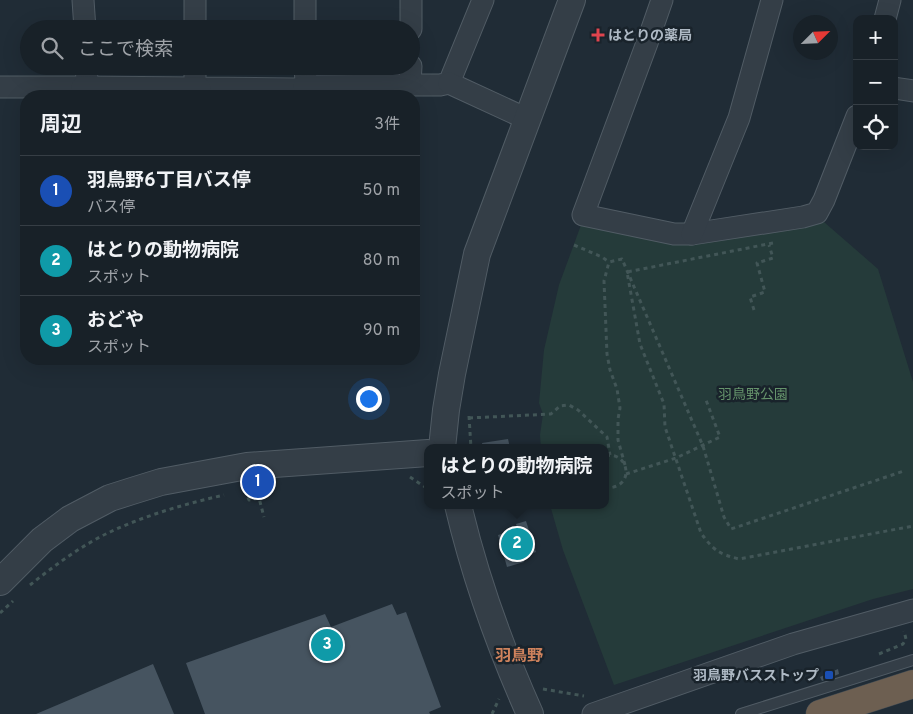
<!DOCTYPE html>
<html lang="ja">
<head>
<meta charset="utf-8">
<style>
  :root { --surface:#182128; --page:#252e34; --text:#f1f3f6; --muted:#9fa3a8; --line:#363e45; --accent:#82baf5 }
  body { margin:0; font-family:Overpass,"Noto Sans JP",sans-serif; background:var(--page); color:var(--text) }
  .controls { position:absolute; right:15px; top:15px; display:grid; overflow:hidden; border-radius:10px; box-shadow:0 5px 20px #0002 }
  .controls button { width:45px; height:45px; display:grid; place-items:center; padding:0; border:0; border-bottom:1px solid var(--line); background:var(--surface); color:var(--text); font:25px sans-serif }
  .compass { position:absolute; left:793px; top:15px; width:45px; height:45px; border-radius:50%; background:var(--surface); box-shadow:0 5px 20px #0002; rotate:66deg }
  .you { position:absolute; left:368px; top:398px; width:18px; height:18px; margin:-12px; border:4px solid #fff; border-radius:50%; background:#1a73e8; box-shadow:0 0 0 8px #1a73e833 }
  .badge { display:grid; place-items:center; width:32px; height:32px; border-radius:50%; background:var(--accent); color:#fff; font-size:16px; font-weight:700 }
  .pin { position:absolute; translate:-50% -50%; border:2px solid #fff; box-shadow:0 1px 5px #0006 }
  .popup { position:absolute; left:424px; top:444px; width:185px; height:65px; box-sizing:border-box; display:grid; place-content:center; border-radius:10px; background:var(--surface); filter:drop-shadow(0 1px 4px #0005); font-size:16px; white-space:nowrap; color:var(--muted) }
  .popup b { font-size:19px; color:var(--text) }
  .popup::after { content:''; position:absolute; left:50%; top:100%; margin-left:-10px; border:10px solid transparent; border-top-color:var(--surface) }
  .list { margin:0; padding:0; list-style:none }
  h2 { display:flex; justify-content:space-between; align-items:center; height:65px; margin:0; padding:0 20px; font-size:21px }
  h2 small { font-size:16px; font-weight:400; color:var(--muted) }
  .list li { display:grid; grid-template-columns:32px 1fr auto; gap:15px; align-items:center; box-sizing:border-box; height:70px; padding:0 20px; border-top:1px solid var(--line) }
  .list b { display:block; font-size:19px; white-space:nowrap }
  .list p { margin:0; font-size:16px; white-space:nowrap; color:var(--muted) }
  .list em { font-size:16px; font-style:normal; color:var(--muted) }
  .icon { flex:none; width:28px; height:28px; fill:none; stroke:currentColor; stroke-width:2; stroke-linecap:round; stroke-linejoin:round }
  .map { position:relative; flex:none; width:913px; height:714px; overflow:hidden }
  .search { position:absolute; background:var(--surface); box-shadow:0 5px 20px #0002; left:20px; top:20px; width:400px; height:55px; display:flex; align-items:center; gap:12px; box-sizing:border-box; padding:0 18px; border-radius:28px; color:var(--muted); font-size:19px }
  .panel { position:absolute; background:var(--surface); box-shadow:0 5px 20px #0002; left:20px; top:90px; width:400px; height:275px; border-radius:20px }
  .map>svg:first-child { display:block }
  .green { fill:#253b3a }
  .building { fill:#465460 }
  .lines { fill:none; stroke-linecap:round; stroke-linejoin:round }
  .service-casing { stroke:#515c65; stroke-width:12 }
  .minor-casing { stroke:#515c65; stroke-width:23 }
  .tertiary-casing { stroke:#515c65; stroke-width:28 }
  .motorway-casing { stroke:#3e4952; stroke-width:29 }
  .path { stroke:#425657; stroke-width:3; stroke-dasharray:4 4; stroke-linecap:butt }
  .service { stroke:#343e47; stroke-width:10 }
  .minor { stroke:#343e47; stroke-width:21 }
  .tertiary { stroke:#343e47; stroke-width:26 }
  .motorway { stroke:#6d5f51; stroke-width:28 }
  .health-dot { fill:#e0444e; stroke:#19232b; stroke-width:2 }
  .transit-dot { fill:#1a4fb4; stroke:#19232b; stroke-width:2 }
  .labels { text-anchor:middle; stroke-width:5; stroke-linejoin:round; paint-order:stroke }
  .poi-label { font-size:14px; font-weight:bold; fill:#aeb9c4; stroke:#19232b; text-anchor:start }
  .park-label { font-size:14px; fill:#66946c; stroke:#19232b }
  .quarter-label { font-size:16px; font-weight:bold; fill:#d0835d; stroke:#19232b }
</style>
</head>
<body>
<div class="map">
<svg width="913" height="714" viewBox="0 0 913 714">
  <rect width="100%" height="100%" fill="#202c36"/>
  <path class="green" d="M 824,222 L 878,269 L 913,382 L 913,589 L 873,599 L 614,685 L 563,550 L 550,505 L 606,505 L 606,448 L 541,448 L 540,435 L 543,414 L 539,403 L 544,350 L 559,285 L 581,225 L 605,224 L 689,245 L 752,232 Z"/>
  <g class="building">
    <path d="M 508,439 L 510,448 L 483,448 L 482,443 Z"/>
    <path d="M 526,521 L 536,552 L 523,557 L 524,562 L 507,567 L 498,535 L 508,532 L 507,530 L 517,527 L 516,524 Z"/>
    <path d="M 392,604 L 397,615 L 406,612 L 441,707 L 429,712 L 430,714 L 205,714 L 186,663 L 325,614 L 331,627 Z"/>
    <path d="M 153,664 L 174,714 L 36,714 L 62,703 Z"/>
    <path d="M 838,669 L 839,674 L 822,681 L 820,677 Z"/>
  </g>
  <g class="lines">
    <g class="service-casing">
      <path id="service" d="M 741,714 L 913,660"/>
    </g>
    <g class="minor-casing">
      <g id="minor">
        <path d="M 83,0 L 85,29"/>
        <path d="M 195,0 L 195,29"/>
        <path d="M 305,0 L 305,29"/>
        <path d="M 662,0 L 647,43 L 583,215 L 674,234 L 692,234 L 803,217 L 817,213 L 824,200 L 857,116"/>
        <path d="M 885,19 L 890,0"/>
        <path d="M 411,29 L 411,0"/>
        <path d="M 195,66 L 195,82 L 200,88 L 296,89 L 304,86 L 306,83 L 305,66"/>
        <path d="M 411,66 L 410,85 L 440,85 L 449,83 L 483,0"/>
        <path d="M 449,83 L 527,119"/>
        <path d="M 304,86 L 410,85"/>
        <path d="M 0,87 L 82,87 L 87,80 L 86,66"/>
        <path d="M 82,87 L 200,88"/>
        <path d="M 894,88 L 913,91"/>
        <path d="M 692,234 L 739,118 L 772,0"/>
        <path d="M 593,714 L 793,644 L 913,610"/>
      </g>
    </g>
    <g class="tertiary-casing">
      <g id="tertiary">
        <path d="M 442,448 L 446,410 L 452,374 L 477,254 L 572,0"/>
        <path d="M 458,505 C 475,577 500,647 530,714"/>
        <path d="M 0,582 L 42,540 L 70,519 L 110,498 L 132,491 L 161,482 L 247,466 L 428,453"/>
      </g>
    </g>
    <g class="motorway-casing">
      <path id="motorway" d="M 820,714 L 913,684"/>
    </g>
    <g class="path">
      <path d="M 773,243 L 627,272 L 640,344 L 664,404 L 665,427 L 701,533 C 713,550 719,554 739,559 L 913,526"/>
      <path d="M 574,245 L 602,257 L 609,262"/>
      <path d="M 754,310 L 750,297 L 765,292 L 757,263 L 773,258 L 769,245"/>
      <path d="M 469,416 L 471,448"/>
      <path d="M 469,418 L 551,414 L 560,406 L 569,405 L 578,410 L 607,437 L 610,455"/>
      <path d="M 606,456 C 628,450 637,488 606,488"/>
      <path d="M 625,465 L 618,440 L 618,419 L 620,408 L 617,389 L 610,370 L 607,354 L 604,281 L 609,262 L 622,259 L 703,446 L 724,517 L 731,529 L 904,471"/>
      <path d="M 626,474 L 676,458 L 720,437 L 706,400"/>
      <path d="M 410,477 L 428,489"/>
      <path d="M 245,490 L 249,500 L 259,498 L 264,517"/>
      <path d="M 30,585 C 54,566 82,545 110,532 C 146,515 185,504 224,495"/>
      <path d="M 0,613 L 13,601"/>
      <path d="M 879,654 L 903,644 L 906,639 L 904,631"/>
      <path d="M 543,689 L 584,696"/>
      <path d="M 492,714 L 499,699"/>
    </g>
    <use href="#service" class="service"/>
    <use href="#minor" class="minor"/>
    <use href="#tertiary" class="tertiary"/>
    <use href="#motorway" class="motorway"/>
  </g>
  <path class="health-dot" d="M595.5 27.5h5v5h5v5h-5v5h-5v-5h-5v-5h5z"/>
  <rect class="transit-dot" x="824" y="670" width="10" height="10" rx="2.5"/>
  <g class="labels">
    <g class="poi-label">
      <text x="608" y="40">はとりの薬局</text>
      <text x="819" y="680" text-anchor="end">羽鳥野バスストップ</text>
    </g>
    <g class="park-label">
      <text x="753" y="399">羽鳥野公園</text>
    </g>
    <g class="quarter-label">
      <text x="519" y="661">羽鳥野</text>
    </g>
  </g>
</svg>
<div class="controls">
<button>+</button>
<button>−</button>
<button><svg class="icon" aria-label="locate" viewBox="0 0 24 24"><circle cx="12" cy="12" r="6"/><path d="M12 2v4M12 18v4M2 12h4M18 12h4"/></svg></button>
</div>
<svg class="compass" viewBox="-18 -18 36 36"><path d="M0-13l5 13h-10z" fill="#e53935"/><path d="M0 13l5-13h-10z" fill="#9fa3a8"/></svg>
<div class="you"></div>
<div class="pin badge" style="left:258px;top:482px;background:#1a4fb4">1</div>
<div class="pin badge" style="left:517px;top:544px;background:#0f9aa8">2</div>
<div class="popup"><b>はとりの動物病院</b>スポット</div>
<div class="pin badge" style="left:327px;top:645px;background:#0f9aa8">3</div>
<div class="search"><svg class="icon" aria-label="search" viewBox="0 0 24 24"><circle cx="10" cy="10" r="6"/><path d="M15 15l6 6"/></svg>ここで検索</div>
<section class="panel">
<h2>周辺<small>3件</small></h2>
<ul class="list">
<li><span class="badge" style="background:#1a4fb4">1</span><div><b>羽鳥野6丁目バス停</b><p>バス停</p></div><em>50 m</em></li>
<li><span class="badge" style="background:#0f9aa8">2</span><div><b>はとりの動物病院</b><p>スポット</p></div><em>80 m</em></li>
<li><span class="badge" style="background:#0f9aa8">3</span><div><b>おどや</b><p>スポット</p></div><em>90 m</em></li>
</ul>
</section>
</div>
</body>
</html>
